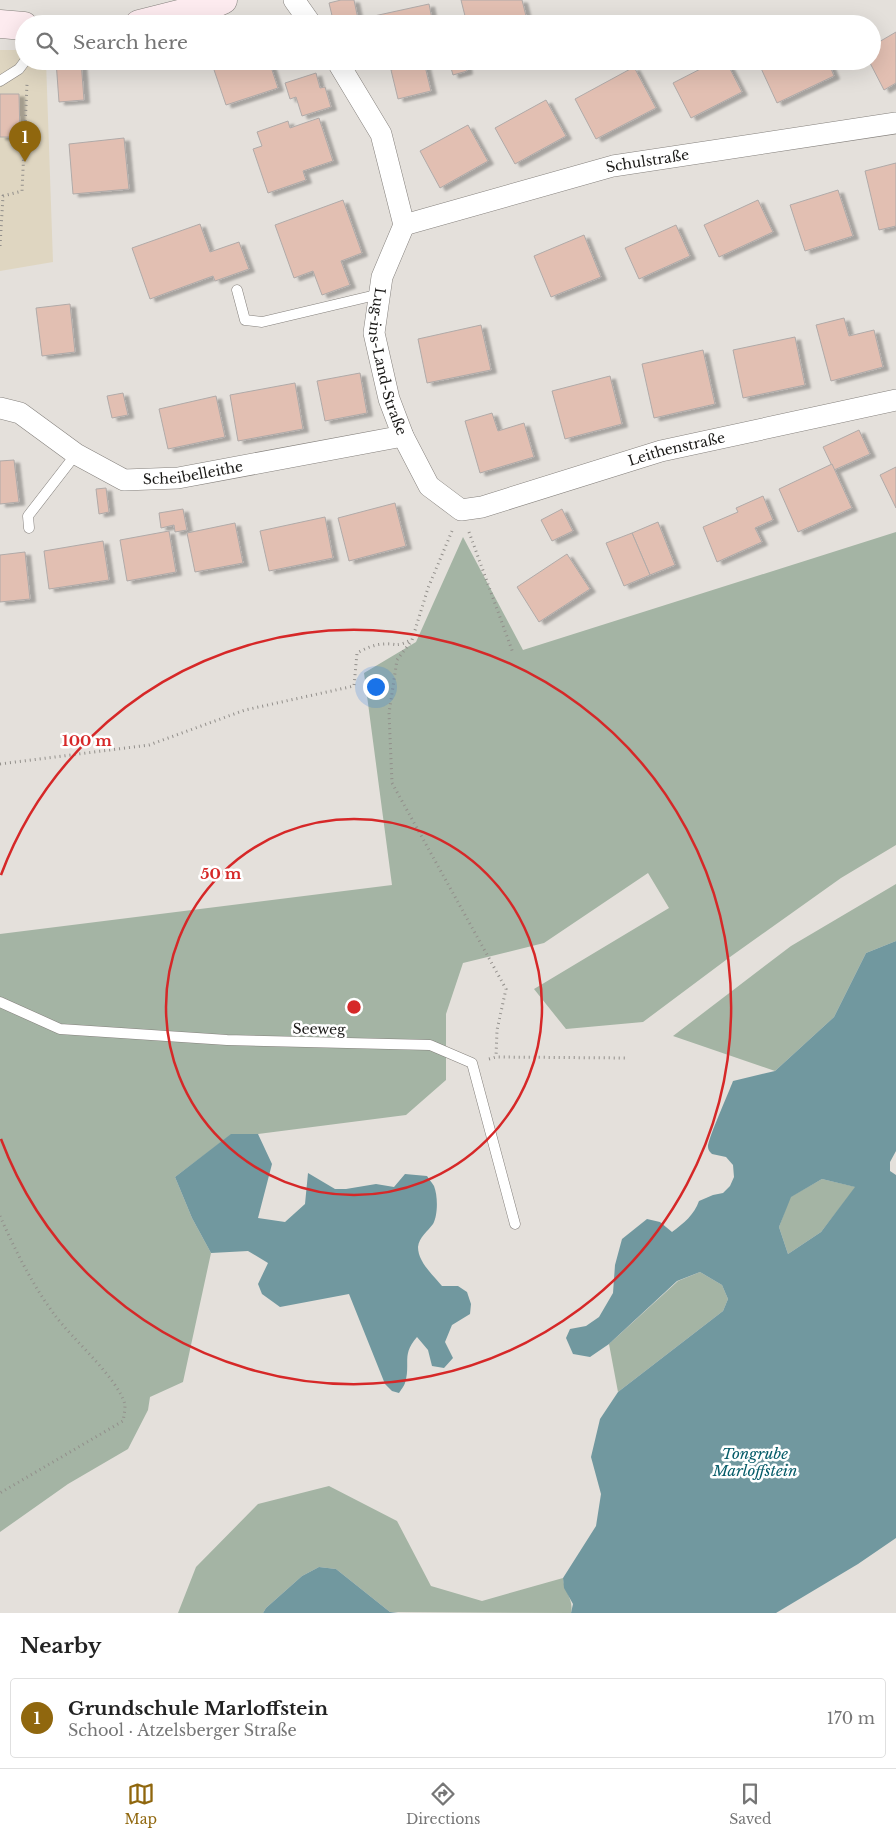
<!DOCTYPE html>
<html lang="en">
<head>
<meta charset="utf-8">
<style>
  :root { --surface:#fff; --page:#f2f2f2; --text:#222; --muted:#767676; --line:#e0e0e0; --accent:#90670e }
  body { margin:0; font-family:"Libre Baskerville",serif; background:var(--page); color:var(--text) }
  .you { position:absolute; left:375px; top:686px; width:18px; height:18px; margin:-12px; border:4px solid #fff; border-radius:50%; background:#1a73e8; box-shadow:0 0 0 8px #1a73e833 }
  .badge { display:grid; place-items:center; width:32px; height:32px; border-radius:50%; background:var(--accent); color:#fff; font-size:16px; font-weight:700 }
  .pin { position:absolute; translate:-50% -41px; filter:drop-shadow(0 1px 2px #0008) }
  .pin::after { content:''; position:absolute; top:26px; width:18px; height:15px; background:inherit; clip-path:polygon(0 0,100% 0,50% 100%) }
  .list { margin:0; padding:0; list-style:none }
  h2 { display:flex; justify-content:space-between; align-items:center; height:65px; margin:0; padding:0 20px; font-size:21px }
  h2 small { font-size:16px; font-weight:400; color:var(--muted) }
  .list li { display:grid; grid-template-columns:32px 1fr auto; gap:15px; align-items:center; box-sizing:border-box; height:80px; margin:0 10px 10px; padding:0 10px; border:1px solid var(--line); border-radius:5px }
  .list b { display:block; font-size:19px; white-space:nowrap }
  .list p { margin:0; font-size:16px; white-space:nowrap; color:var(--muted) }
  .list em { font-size:16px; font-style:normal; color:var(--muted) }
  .icon { flex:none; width:28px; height:28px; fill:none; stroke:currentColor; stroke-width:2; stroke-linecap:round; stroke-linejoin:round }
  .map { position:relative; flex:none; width:896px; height:1613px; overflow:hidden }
  .search { position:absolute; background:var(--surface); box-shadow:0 5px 20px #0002; left:15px; right:15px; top:15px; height:55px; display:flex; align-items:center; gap:12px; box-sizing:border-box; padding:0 18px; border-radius:28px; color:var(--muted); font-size:19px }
  .sheet { height:155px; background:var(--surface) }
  nav { display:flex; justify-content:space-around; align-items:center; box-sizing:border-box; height:70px; border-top:1px solid var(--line); background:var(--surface); font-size:14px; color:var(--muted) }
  nav a { display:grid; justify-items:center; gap:2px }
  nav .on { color:var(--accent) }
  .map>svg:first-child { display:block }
  .education { fill:#dfd6c1 }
  .green { fill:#a4b4a4 }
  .water { fill:#71989f; fill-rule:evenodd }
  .building { fill:#e2bfb2; stroke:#b0aaa8; filter:url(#shadow) }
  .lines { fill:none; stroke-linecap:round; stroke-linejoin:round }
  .lane-casing { stroke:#85817d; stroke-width:11 }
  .street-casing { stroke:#85817d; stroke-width:22 }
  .secondary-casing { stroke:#85817d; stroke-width:29 }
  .path { stroke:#928f8b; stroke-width:3; stroke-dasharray:1 4; stroke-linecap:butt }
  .lane { stroke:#fff; stroke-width:10 }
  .street { stroke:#fff; stroke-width:21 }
  .secondary { stroke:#fdebef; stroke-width:28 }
  .ring { fill:none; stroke:#d62828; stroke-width:2.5 }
  .labels { text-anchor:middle; stroke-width:5; stroke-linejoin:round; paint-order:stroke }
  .street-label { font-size:14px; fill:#1a1917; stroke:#fff }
  .water-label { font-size:15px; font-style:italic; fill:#065c69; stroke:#fff }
  .centre { fill:#d62828; stroke:#fff; stroke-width:2.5 }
  .ring-label { font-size:15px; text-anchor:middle; font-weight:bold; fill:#d62828; stroke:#fff; stroke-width:5; stroke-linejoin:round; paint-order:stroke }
</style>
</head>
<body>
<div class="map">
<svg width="896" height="1613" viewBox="0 0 896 1613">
  <defs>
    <filter id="shadow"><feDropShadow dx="5.5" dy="3" stdDeviation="1" flood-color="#0004"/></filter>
  </defs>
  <rect width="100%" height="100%" fill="#e4e0db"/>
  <path class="education" d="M 0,50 L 24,50 L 24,61 L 46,61 L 53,262 L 0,271 Z"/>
  <g class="green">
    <path d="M 896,532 L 896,845 L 841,878 L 730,957 L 643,1022 L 566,1029 L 534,989 L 669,908 L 648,873 L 544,943 L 463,963 L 446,1014 L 446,1080 L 406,1115 L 258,1134 L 232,1134 L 175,1177 L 192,1218 L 211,1253 L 183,1382 L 150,1397 L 148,1410 L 128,1449 L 68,1484 L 0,1532 L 0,934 L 392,885 L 364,673 L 416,642 L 463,537 L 523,650 Z"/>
    <path d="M 896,884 L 896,941 L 866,953 L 834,1017 L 775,1071 L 673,1036 L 791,946 Z"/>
    <path d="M 822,1179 L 856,1187 L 821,1232 L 788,1254 L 779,1227 L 790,1197 Z"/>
    <path d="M 700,1272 L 722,1285 L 728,1299 L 723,1311 L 618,1392 L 609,1344 L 678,1281 Z"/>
    <path d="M 329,1486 L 397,1521 L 431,1586 L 482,1601 L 563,1578 C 564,1593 574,1598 571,1613 L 390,1612 L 336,1569 L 319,1567 L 302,1576 L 266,1608 L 263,1613 L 178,1613 L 196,1567 L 258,1504 Z"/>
  </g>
  <g class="water">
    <path d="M 896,941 L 896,1151 L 890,1162 L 890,1171 L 896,1175 L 896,1538 L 858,1564 L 776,1613 L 571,1613 L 573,1604 L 564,1588 L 563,1578 L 596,1526 L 601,1494 L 591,1457 L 600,1419 L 618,1392 L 723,1311 L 728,1299 L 722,1285 L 700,1272 L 677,1281 L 609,1344 L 590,1357 L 573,1354 L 566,1338 L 570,1329 L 586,1326 L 599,1317 L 613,1293 L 615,1265 L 622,1239 L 647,1219 L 660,1222 L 672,1232 C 684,1223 694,1215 699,1201 L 713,1195 L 723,1193 L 730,1186 L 734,1177 L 733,1165 L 726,1157 L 712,1154 C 710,1152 708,1150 708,1147 C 707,1141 729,1092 733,1081 L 775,1071 L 834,1017 L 866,953 ZM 822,1179 L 855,1187 L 821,1232 L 788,1254 L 779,1227 L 791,1197 Z"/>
    <path d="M 231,1134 L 258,1134 L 272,1164 L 258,1218 L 285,1222 L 305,1204 L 308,1173 L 335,1189 L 346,1189 L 376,1184 L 394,1187 L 405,1174 L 427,1176 C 429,1179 432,1183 434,1186 C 438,1196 438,1215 433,1224 C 428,1231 419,1237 418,1247 C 418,1262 433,1275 442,1286 L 458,1286 L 467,1292 L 471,1304 L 470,1314 L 452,1325 L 445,1342 L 453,1358 L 444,1368 L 432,1366 L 428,1350 L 417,1337 C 401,1355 411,1363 405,1383 C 404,1386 401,1390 399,1393 L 392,1391 L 385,1384 L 349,1294 L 280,1307 L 262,1294 L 258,1284 L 268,1263 L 248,1251 L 211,1253 L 192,1218 L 175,1177 Z"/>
    <path d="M 319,1567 L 336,1569 L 390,1612 L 398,1613 L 263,1613 L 266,1608 L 302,1576 Z"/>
  </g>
  <g class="building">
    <path d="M 341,0 L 354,0 L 358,19 L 334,24 L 329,3 Z"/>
    <path d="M 461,0 L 522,0 L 528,24 L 467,24 Z"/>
    <path d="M 429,4 L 433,24 L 375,24 L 374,16 Z"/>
    <path d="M 896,32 L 896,83 L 884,90 L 869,61 L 872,61 L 872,46 Z"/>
    <path d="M 56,61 L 81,61 L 84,100 L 59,102 Z"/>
    <path d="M 211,61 L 269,61 L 278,88 L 226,105 Z"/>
    <path d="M 449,61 L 465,61 L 467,71 L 453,75 Z"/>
    <path d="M 716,61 L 726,61 L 742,92 L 691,118 L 673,83 Z"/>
    <path d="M 765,61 L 828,61 L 834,76 L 777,103 L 759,64 Z"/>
    <path d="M 424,62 L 431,91 L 398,99 L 391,70 Z"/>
    <path d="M 634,67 L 656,108 L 596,139 L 575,99 Z"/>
    <path d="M 316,73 L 320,88 L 325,87 L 331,107 L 302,116 L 296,97 L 290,99 L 285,83 Z"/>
    <path d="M 0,94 L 19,94 L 20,137 L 0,137 Z"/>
    <path d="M 546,100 L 566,136 L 515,164 L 495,128 Z"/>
    <path d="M 319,118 L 333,161 L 303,171 L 306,180 L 268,193 L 253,149 L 262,146 L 257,132 L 288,121 L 290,128 Z"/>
    <path d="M 468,125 L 488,161 L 440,188 L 420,151 Z"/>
    <path d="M 124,138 L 129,189 L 73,194 L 69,144 Z"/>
    <path d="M 896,163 L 896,226 L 879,230 L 865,171 Z"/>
    <path d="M 838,190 L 853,236 L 805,251 L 790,205 Z"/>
    <path d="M 343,200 L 362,253 L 341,261 L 350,285 L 322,295 L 313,271 L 294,278 L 275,225 Z"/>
    <path d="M 758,200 L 773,232 L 719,257 L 704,225 Z"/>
    <path d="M 200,224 L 210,252 L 239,242 L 249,269 L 215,281 L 213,276 L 150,299 L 132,248 Z"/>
    <path d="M 676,225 L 690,256 L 639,279 L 625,248 Z"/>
    <path d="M 584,235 L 601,277 L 551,297 L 534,256 Z"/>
    <path d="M 70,304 L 75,352 L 42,356 L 36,308 Z"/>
    <path d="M 844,318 L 849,336 L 874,330 L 883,367 L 831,381 L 816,325 Z"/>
    <path d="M 481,325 L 491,370 L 427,383 L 418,339 Z"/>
    <path d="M 795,337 L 805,385 L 743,398 L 733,350 Z"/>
    <path d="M 703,350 L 715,404 L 654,418 L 642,364 Z"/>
    <path d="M 360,373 L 367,413 L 325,421 L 317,381 Z"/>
    <path d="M 610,376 L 622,424 L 565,439 L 552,391 Z"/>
    <path d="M 295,383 L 303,429 L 238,441 L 230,395 Z"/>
    <path d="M 123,393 L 128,415 L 112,418 L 107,396 Z"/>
    <path d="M 216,396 L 225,437 L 168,449 L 159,409 Z"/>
    <path d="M 492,413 L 498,431 L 524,423 L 534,457 L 480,473 L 465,421 Z"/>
    <path d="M 859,430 L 870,454 L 834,470 L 823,447 Z"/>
    <path d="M 14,460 L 19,502 L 0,504 L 0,461 Z"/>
    <path d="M 832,464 L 852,508 L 798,532 L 779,489 Z"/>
    <path d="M 896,467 L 896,508 L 880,475 Z"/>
    <path d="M 106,488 L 109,512 L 99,514 L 96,489 Z"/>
    <path d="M 763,496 L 773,520 L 755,528 L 762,542 L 717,562 L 703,527 L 738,512 L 736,508 Z"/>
    <path d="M 395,503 L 406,546 L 349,561 L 338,518 Z"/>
    <path d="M 183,509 L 187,530 L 175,532 L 174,525 L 161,528 L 159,513 Z"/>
    <path d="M 562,509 L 573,531 L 552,541 L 541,520 Z"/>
    <path d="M 325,517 L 333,558 L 269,571 L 260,531 Z"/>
    <path d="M 658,522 L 675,565 L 650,575 L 632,533 Z"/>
    <path d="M 235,523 L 243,563 L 195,572 L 187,533 Z"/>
    <path d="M 169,531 L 176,572 L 127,581 L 120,540 Z"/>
    <path d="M 632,533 L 650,575 L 624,586 L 606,543 Z"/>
    <path d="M 103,541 L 109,580 L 49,589 L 44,551 Z"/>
    <path d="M 25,552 L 30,599 L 0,602 L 0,555 Z"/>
    <path d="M 567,554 L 590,589 L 539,622 L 517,587 Z"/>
  </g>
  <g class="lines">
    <g class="lane-casing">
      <g id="lane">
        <path d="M 0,81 L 19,69 L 25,61"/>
        <path d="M 237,290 L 245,320 L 262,322 L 380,294"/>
        <path d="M 29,528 L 28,516 L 76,454"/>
        <path d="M 0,1002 L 60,1029 L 227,1040 L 430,1045 L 472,1063 L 515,1224"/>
      </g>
    </g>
    <g class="street-casing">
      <g id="street">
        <path d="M 294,0 L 311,24"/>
        <path id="s1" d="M 337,61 L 381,134 L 404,225 L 382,277 L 374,333 L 389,399 L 403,436 L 429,486 L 461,510 L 482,507 L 661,451 L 896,400"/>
        <path id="s2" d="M 404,225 L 613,166 L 896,123"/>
        <path id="s3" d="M 0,408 L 20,413 L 76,454 L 124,480 L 178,478 L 403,436"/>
      </g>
    </g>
    <g class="secondary-casing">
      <g id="secondary">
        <path d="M 0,24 L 24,26"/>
        <path d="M 139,24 L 207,7 L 223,0"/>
      </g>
    </g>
    <g class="path">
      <path d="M 0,246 L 3,196 L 22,191 L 27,84"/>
      <path d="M 452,531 L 428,588 L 412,640 L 397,660 L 389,713 L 392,783 L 506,989 L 497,1030 L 496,1057"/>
      <path d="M 469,532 L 513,653"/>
      <path d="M 0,764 L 149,745 L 245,710 L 354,686 L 357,653 C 364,649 375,644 384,644 C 398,643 394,648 411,640"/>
      <path d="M 489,1059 L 496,1057 L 626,1058"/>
      <path d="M 0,1216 C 15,1250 32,1284 54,1314 C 71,1338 119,1379 125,1405 C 125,1410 124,1416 123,1421 L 0,1493"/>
    </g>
    <use href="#lane" class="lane"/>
    <use href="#street" class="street"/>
    <use href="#secondary" class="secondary"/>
  </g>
  <g class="ring">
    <circle cx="354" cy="1007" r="188"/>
    <path d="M1 875A377 377 0 1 1 1 1139"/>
  </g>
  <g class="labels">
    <g class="street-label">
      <text dy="5" stroke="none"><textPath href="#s2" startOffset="252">Schulstraße</textPath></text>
      <text dy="5" stroke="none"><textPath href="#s1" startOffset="322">Lug-ins-Land-Straße</textPath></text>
      <text dy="5" stroke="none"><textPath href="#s1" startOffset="720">Leithenstraße</textPath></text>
      <text dy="5" stroke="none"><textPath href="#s3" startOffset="214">Scheibelleithe</textPath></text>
      <text transform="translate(319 1029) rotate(1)" y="5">Seeweg</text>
    </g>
    <g class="water-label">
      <text x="755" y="1459">Tongrube<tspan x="755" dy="17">Marloffstein</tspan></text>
    </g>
  </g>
  <circle cx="354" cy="1007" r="8" class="centre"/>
  <g class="ring-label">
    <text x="87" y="746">100 m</text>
    <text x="221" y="879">50 m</text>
  </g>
</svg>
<div class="you"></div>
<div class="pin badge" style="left:25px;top:162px">1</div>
<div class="search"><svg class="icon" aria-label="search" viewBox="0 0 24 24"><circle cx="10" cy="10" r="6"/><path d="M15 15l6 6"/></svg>Search here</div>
</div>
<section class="sheet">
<h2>Nearby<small></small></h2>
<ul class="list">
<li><span class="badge">1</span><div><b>Grundschule Marloffstein</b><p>School · Atzelsberger Straße</p></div><em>170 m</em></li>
</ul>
</section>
<nav>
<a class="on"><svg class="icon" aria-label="map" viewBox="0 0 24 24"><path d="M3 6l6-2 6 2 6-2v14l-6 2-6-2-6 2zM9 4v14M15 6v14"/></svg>Map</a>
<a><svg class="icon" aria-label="directions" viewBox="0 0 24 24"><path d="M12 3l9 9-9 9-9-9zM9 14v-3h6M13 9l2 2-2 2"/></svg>Directions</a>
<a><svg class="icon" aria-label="saved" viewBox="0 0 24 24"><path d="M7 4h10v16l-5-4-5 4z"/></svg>Saved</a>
</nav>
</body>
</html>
